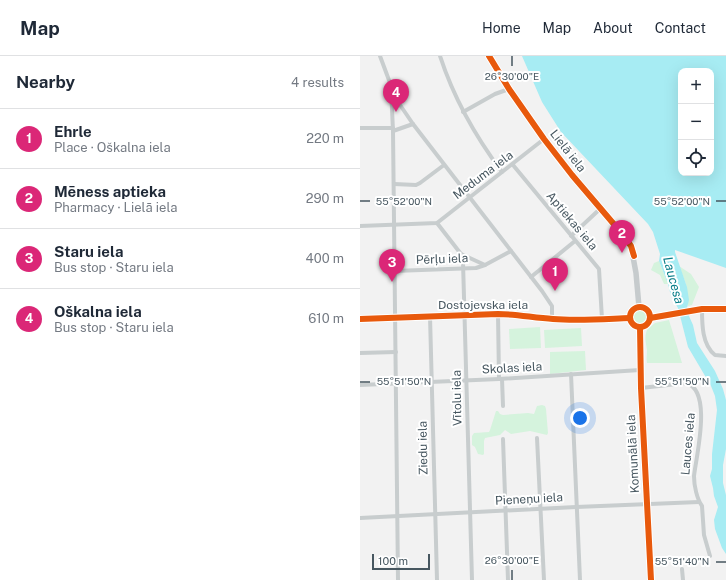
<!DOCTYPE html>
<html lang="en">
<head>
<meta charset="utf-8">
<style>
  :root { --surface:#fff; --page:#f6f6f7; --text:#1f2937; --muted:#747a83; --line:#e0e1e3; --accent:#db2777 }
  body { margin:0; font-family:"Public Sans",sans-serif; background:var(--page); color:var(--text) }
  .controls { position:absolute; right:12px; top:12px; display:grid; overflow:hidden; border-radius:8px; box-shadow:0 4px 16px #0002 }
  .controls button { width:36px; height:36px; display:grid; place-items:center; padding:0; border:0; border-bottom:1px solid var(--line); background:var(--surface); color:var(--text); font:20px sans-serif }
  .scale { position:absolute; left:12px; bottom:10px; width:58px; box-sizing:border-box; padding-left:4px; border:2px solid #475760; border-top:0; font-size:11px; line-height:14px; white-space:nowrap; color:#475760; -webkit-text-stroke:3px #fff; paint-order:stroke }
  .you { position:absolute; left:220px; top:362px; width:14px; height:14px; margin:-10px; border:3px solid #fff; border-radius:50%; background:#1a73e8; box-shadow:0 0 0 6px #1a73e833 }
  .badge { display:grid; place-items:center; width:26px; height:26px; border-radius:50%; background:var(--accent); color:#fff; font-size:13px; font-weight:700 }
  .pin { position:absolute; translate:-50% -33px; filter:drop-shadow(0 1px 2px #0008) }
  .pin::after { content:''; position:absolute; top:21px; width:14px; height:12px; background:inherit; clip-path:polygon(0 0,100% 0,50% 100%) }
  .list { margin:0; padding:0; list-style:none }
  h2 { display:flex; justify-content:space-between; align-items:center; height:52px; margin:0; padding:0 16px; font-size:17px }
  h2 small { font-size:13px; font-weight:400; color:var(--muted) }
  .list li { display:grid; grid-template-columns:26px 1fr auto; gap:12px; align-items:center; box-sizing:border-box; height:60px; padding:0 16px; border-top:1px solid var(--line) }
  .list b { display:block; font-size:15px; white-space:nowrap }
  .list p { margin:0; font-size:13px; white-space:nowrap; color:var(--muted) }
  .list em { font-size:13px; font-style:normal; color:var(--muted) }
  .icon { flex:none; width:22px; height:22px; fill:none; stroke:currentColor; stroke-width:2; stroke-linecap:round; stroke-linejoin:round }
  .map { position:relative; flex:none; width:366px; height:524px; overflow:hidden }
  header { display:flex; align-items:center; gap:24px; box-sizing:border-box; height:56px; padding:0 20px; background:var(--surface); border-bottom:1px solid var(--line) }
  header strong { font-size:19px }
  nav { display:flex; gap:22px; margin-inline-start:auto; font-size:14px }
  main { display:flex }
  aside { flex:1; background:var(--surface) }
  .map>svg:first-child { display:block }
  .green { fill:#d5f3dd }
  .water { fill:#a7ecf3; fill-rule:evenodd }
  .lines { fill:none; stroke-linecap:round; stroke-linejoin:round }
  .minor { stroke:#c8cdce; stroke-width:4 }
  .major { stroke:#c6cbcd; stroke-width:5.5 }
  .cycleway-casing { stroke:#fff; stroke-width:8 }
  .cycleway { stroke:#e8590c; stroke-width:6 }
  .ticks { fill:none; stroke:#475760; stroke-width:1.5 }
  .labels { text-anchor:middle; stroke-width:4; stroke-linejoin:round; paint-order:stroke }
  .street-label { font-size:12px; fill:#475760; stroke:#fff }
  .water-label { font-size:13px; font-style:italic; fill:#067c87; stroke:#fff }
  .ticks-label { font-size:10px; text-anchor:middle; fill:#475760; stroke:#fff; stroke-width:4; stroke-linejoin:round; paint-order:stroke }
</style>
</head>
<body>
<header>
<strong>Map</strong>
<nav><a>Home</a><a>Map</a><a>About</a><a>Contact</a></nav>
</header>
<main>
<aside>
<h2>Nearby<small>4 results</small></h2>
<ul class="list">
<li><span class="badge">1</span><div><b>Ehrle</b><p>Place · Oškalna iela</p></div><em>220 m</em></li>
<li><span class="badge">2</span><div><b>Mēness aptieka</b><p>Pharmacy · Lielā iela</p></div><em>290 m</em></li>
<li><span class="badge">3</span><div><b>Staru iela</b><p>Bus stop · Staru iela</p></div><em>400 m</em></li>
<li><span class="badge">4</span><div><b>Oškalna iela</b><p>Bus stop · Staru iela</p></div><em>610 m</em></li>
</ul>
</aside>
<div class="map">
<svg width="366" height="524" viewBox="0 0 366 524">
  <rect width="100%" height="100%" fill="#f2f2f2"/>
  <g class="green">
    <path d="M 299,205 L 308,228 L 304,228 L 300,219 L 291,214 L 294,207 Z"/>
    <path d="M 319,210 L 331,218 L 339,231 L 332,249 L 328,250 L 326,228 Z"/>
    <circle cx="280" cy="261" r="7"/>
    <path d="M 309,264 L 322,307 L 287,307 C 286,302 287,299 287,294 C 286,286 284,282 287,274 L 295,267 Z"/>
    <path d="M 180,271 L 181,292 L 150,293 L 149,273 Z"/>
    <path d="M 221,272 L 222,290 L 185,292 L 184,274 Z"/>
    <path d="M 225,295 L 226,314 L 190,318 L 190,296 Z"/>
    <path d="M 182,349 L 185,350 L 186,353 L 188,377 L 187,379 L 170,375 L 151,378 L 145,374 L 140,379 L 125,382 L 124,385 L 124,398 L 123,399 L 118,398 L 115,391 L 112,389 L 112,380 L 114,377 L 129,376 L 130,374 L 136,355 L 138,355 L 140,358 L 143,359 L 168,357 L 174,358 L 177,350 Z"/>
  </g>
  <path class="water" d="M 162,0 L 366,0 L 366,212 L 315,194 L 315,196 L 327,231 L 329,244 L 327,252 L 329,260 L 333,269 L 337,287 L 355,315 L 363,333 L 366,344 L 366,393 L 363,409 L 363,427 L 366,439 L 366,498 L 362,492 L 355,473 L 354,464 L 358,451 L 354,440 L 353,432 L 350,420 L 352,413 L 352,398 L 357,354 L 355,340 L 351,330 L 328,291 L 318,252 L 311,240 L 308,228 L 299,205 L 300,198 L 293,176 L 288,168 L 201,76 L 182,46 ZM 321,15 L 351,15 L 351,117 L 321,117 Z"/>
  <g class="lines">
    <g class="minor">
      <path d="M 20,0 L 36,43 L 53,68 L 182,235 L 192,250 L 192,263"/>
      <path d="M 80,0 C 94,43 115,80 142,116"/>
      <path d="M 31,31 L 33,75 L 38,524"/>
      <path d="M 103,56 L 135,38 L 149,33"/>
      <path d="M 0,72 L 33,72"/>
      <path d="M 33,75 L 53,68"/>
      <path d="M 153,109 L 239,213 L 242,263"/>
      <path d="M 34,128 L 56,129 L 60,127 L 84,109"/>
      <path d="M 77,167 L 101,198 L 103,206 L 112,524"/>
      <path d="M 0,170 L 77,167 L 184,83"/>
      <path d="M 211,180 L 241,152"/>
      <path d="M 101,198 L 125,209"/>
      <path d="M 34,215 L 116,212 L 125,209 L 151,195"/>
      <path d="M 171,221 L 215,185"/>
      <path d="M 342,253 C 342,268 342,289 355,299 L 366,300"/>
      <path d="M 138,258 L 139,323"/>
      <path d="M 70,260 L 77,524"/>
      <path d="M 280,271 L 281,332 L 291,524"/>
      <path d="M 0,297 L 36,296"/>
      <path d="M 211,318 L 220,524"/>
      <path d="M 142,323 L 143,350"/>
      <path d="M 0,329 L 139,323 L 280,314"/>
      <path d="M 281,332 L 326,327 C 353,334 336,401 334,420 C 334,430 337,443 342,450 L 344,479 L 350,500"/>
      <path d="M 177,382 L 184,524"/>
      <path d="M 143,383 L 148,524"/>
      <path d="M 0,462 L 216,451 L 339,446"/>
      <path d="M 322,513 L 323,524"/>
    </g>
    <g class="major">
      <path d="M 129,0 L 149,33 L 184,83 L 212,119 L 257,171 L 271,190 L 276,217 L 279,251"/>
      <circle cx="280" cy="261" r="10"/>
      <path d="M 290,262 L 342,253 L 366,253"/>
      <path d="M 0,263 L 138,258 C 157,258 174,262 193,263 C 219,265 244,263 270,262"/>
    </g>
    <g class="cycleway-casing">
      <g id="cycleway">
        <path d="M 129,0 L 149,33 L 184,83 L 212,119 L 264,180 L 271,190 L 274,200"/>
        <circle cx="280" cy="261" r="10"/>
        <path d="M 290,262 L 342,253 L 366,253"/>
        <path d="M 0,263 L 138,258 C 157,258 174,262 193,263 C 219,265 244,263 270,262"/>
        <path d="M 280,271 L 281,332 L 291,524"/>
      </g>
    </g>
    <use href="#cycleway" class="cycleway"/>
  </g>
  <path class="ticks" d="M 152,0 L 152,10M 0,145 L 10,145M 356,145 L 366,145M 0,326 L 10,326M 356,326 L 366,326M 356,506 L 366,506M 152,514 L 152,524"/>
  <g class="labels">
    <g class="street-label">
      <text transform="translate(208 95) rotate(52)" y="4">Lielā iela</text>
      <text transform="translate(123 119) rotate(-37)" y="4">Meduma iela</text>
      <text transform="translate(212 165) rotate(50)" y="4">Aptiekas iela</text>
      <text transform="translate(82 203) rotate(-2)" y="4">Pērļu iela</text>
      <text x="123" y="253">Dostojevska iela</text>
      <text transform="translate(152 312) rotate(-3)" y="4">Skolas iela</text>
      <text transform="translate(97 342) rotate(-91)" y="4">Vītolu iela</text>
      <text transform="translate(328 388) rotate(-85)" y="4">Lauces iela</text>
      <text transform="translate(63 392) rotate(-91)" y="4">Ziedu iela</text>
      <text transform="translate(273 398) rotate(-93)" y="4">Komunālā iela</text>
      <text transform="translate(169 443) rotate(-3)" y="4">Pieneņu iela</text>
    </g>
    <g class="water-label">
      <text transform="translate(314 224) rotate(75)" y="5">Laucesa</text>
    </g>
  </g>
  <g class="ticks-label">
    <text x="152" y="24">26°30'00"E</text>
    <text x="44" y="149">55°52'00"N</text>
    <text x="322" y="149">55°52'00"N</text>
    <text x="44" y="329">55°51'50"N</text>
    <text x="322" y="329">55°51'50"N</text>
    <text x="152" y="508">26°30'00"E</text>
    <text x="322" y="509">55°51'40"N</text>
  </g>
</svg>
<div class="controls">
<button>+</button>
<button>−</button>
<button><svg class="icon" aria-label="locate" viewBox="0 0 24 24"><circle cx="12" cy="12" r="6"/><path d="M12 2v4M12 18v4M2 12h4M18 12h4"/></svg></button>
</div>
<div class="scale">100 m</div>
<div class="you"></div>
<div class="pin badge" style="left:195px;top:235px">1</div>
<div class="pin badge" style="left:262px;top:197px">2</div>
<div class="pin badge" style="left:32px;top:226px">3</div>
<div class="pin badge" style="left:36px;top:56px">4</div>
</div>
</main>
</body>
</html>
